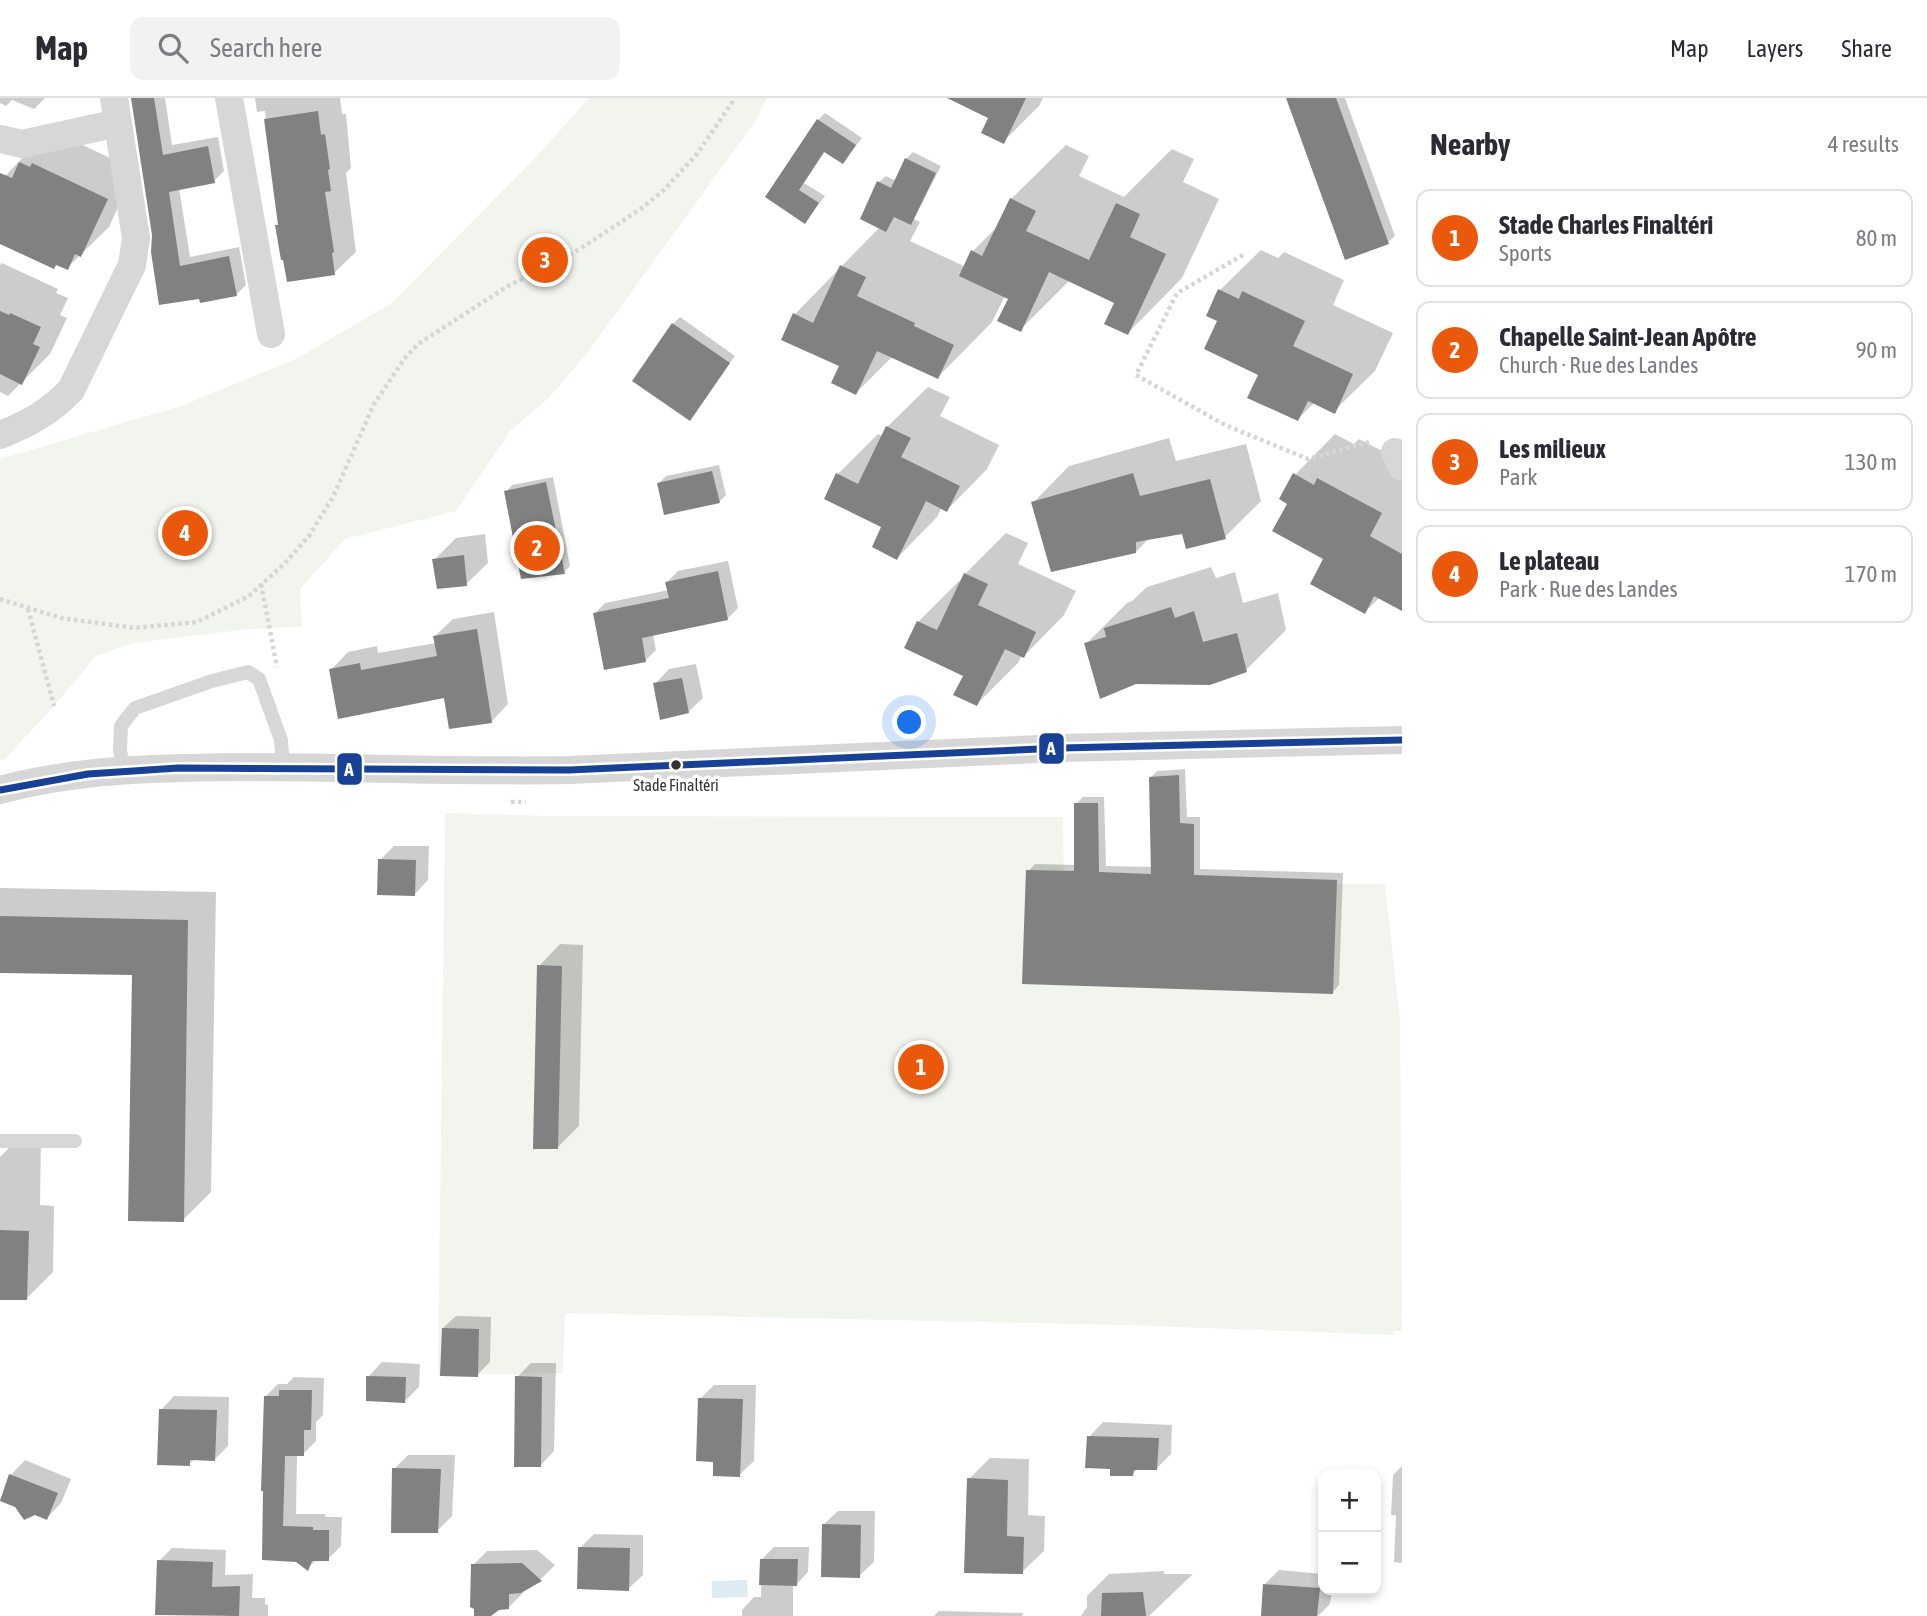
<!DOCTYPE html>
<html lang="en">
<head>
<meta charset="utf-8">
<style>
  :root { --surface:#fff; --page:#f2f2f3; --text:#2b2b33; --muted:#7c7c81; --line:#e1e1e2; --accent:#ea580c }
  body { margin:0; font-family:"Asap Condensed",sans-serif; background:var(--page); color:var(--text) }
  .controls { position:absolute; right:21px; bottom:21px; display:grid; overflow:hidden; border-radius:14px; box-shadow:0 4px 10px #0003 }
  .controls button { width:63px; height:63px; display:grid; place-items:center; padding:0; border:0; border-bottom:2px solid var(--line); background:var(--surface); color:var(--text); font:35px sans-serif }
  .you { position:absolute; left:910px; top:625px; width:24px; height:24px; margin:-18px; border:5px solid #fff; border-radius:50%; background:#1a73e8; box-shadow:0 0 0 10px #1a73e833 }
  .badge { display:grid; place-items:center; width:46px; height:46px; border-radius:50%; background:var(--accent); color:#fff; font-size:23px; font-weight:700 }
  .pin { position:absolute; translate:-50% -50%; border:4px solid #fff; box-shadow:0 2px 7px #0006 }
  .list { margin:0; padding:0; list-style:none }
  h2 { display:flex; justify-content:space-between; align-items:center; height:91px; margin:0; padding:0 28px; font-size:30px }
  h2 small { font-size:23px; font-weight:400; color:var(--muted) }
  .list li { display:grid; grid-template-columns:46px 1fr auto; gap:21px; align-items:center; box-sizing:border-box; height:98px; margin:0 14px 14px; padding:0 14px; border:2px solid var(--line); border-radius:14px }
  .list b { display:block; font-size:26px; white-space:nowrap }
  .list p { margin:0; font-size:23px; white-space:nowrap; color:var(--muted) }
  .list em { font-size:23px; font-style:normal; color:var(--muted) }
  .icon { flex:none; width:38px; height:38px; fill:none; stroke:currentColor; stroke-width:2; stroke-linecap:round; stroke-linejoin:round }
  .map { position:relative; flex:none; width:1402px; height:1518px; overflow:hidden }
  header { display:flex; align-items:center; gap:42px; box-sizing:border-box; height:98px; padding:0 35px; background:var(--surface); border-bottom:2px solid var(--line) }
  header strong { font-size:33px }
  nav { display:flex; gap:38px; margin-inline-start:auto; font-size:24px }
  .search { width:490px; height:63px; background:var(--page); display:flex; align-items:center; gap:18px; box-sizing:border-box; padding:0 24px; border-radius:14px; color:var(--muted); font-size:26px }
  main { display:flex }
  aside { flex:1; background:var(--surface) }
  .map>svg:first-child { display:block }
  .green { fill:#f1f5ed }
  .water { fill:#ddebf3 }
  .shadow { fill:#0003 }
  .building { fill:#818181 }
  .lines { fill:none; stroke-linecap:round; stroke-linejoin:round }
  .path { stroke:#d6d6d6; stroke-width:4.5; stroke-dasharray:3.5 3.5; stroke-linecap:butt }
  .lane { stroke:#d7d7d7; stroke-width:14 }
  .street { stroke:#d7d7d7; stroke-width:28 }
  .bus-1-casing { stroke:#fff; stroke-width:12 }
  .bus-1 { stroke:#164194; stroke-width:7 }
  .bus-dot { fill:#333; stroke:#fff; stroke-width:2.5 }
  .labels { text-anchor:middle; stroke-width:7; stroke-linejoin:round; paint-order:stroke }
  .bus-label { font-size:16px; fill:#333; stroke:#fff }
  .line-badge { stroke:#fff; stroke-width:2.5 }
  .badge-label { font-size:19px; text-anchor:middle; font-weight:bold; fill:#fff }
</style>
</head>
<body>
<header>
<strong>Map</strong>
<div class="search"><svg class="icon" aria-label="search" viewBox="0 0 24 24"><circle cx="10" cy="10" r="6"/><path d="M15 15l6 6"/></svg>Search here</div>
<nav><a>Map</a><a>Layers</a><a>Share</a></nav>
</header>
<main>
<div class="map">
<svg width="1402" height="1518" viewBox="0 0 1402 1518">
  <rect width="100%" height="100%" fill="#fff"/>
  <g class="green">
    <path d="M 589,0 L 767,0 L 756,22 L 588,254 L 550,299 L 511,332 L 456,413 L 345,441 L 300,491 L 302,529 L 249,531 L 133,545 L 96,558 L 54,608 L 5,661 L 0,662 L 0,361 L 181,308 L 298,260 L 392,205 L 537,58 Z"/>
    <path d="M 445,715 L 547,718 L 1063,719 L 1064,784 L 1385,786 L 1400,923 L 1402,1233 L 1394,1233 L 1394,1237 L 1125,1227 L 565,1215 L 563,1275 L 438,1277 Z"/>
  </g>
  <path class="water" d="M 747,1482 L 748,1499 L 712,1500 L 712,1483 Z"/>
  <g class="shadow">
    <path d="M 0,0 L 45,0 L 34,11 L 12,2 L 6,8 L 0,5 Z"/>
    <path d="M 133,0 L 165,0 L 172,47 L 218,39 L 224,73 L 214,83 L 179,90 L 190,159 L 239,149 L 246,187 L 236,197 L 201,203 L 154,137 Z"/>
    <path d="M 255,0 L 340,0 L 342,16 L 346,16 L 351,70 L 346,75 L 356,154 L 334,175 L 279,126 L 265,13 L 257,14 Z"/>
    <path d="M 951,0 L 1043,0 L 1039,8 L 1003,44 L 991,19 Z"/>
    <path d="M 1288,0 L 1345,0 L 1395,138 L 1388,144 Z"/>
    <path d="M 825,15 L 862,40 L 843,64 L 825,53 L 804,85 L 825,98 L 805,123 L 768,99 L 818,22 Z"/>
    <path d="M 62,37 L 135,72 L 109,129 L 67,170 L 0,144 L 0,88 L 5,78 L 33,49 Z"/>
    <path d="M 1066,47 L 1089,58 L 1079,78 L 1124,99 L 1172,51 L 1194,61 L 1183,84 L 1219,101 L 1182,180 L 1128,235 L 1116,204 L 1070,182 L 1021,231 L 1010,200 L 1005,198 L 992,224 L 938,279 L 893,258 L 856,295 L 841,267 L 795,216 L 880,129 L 879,84 L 886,78 L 896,83 L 906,61 L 913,54 L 941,68 L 914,121 L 920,124 L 910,143 L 966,169 L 973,153 L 999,127 L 1011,101 Z"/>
    <path d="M 1261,152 L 1278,160 L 1284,154 L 1344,182 L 1333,207 L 1393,235 L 1375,273 L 1334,313 L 1315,304 L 1298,321 L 1219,222 L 1220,192 Z"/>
    <path d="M 2,165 L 58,191 L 56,195 L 68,200 L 60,217 L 67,220 L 50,256 L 8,298 L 0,294 L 0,167 Z"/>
    <path d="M 680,219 L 735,258 L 689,321 L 673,226 Z"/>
    <path d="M 928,289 L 950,299 L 940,318 L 999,347 L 987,371 L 947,412 L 942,409 L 937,419 L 897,460 L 884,428 L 838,376 L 878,336 L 883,338 L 887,329 Z"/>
    <path d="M 1335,336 L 1354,346 L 1359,341 L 1402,363 L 1402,505 L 1380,499 L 1365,514 L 1325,460 L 1289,406 L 1295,377 Z"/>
    <path d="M 1169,340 L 1176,363 L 1246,346 L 1261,403 L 1225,439 L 1183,433 L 1149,440 L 1136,454 L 1033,405 L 1069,368 Z"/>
    <path d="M 719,367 L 726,397 L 719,404 L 659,385 L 666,378 Z"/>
    <path d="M 553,379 L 570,468 L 564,474 L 506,394 L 512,387 Z"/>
    <path d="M 1006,435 L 1028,445 L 1018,466 L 1076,493 L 1064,517 L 1024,558 L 1022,557 L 1018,565 L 977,606 L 965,577 L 918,524 L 959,483 L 961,484 L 965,476 Z"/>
    <path d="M 485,436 L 488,465 L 466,486 L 434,462 L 456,440 Z"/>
    <path d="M 728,463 L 738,510 L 727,521 L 653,536 L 656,552 L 645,563 L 595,515 L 605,505 L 669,492 L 667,484 L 678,473 Z"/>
    <path d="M 1211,469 L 1216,480 L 1235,474 L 1243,505 L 1278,495 L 1286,532 L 1246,572 L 1136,585 L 1086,546 L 1127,505 L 1132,503 L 1147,489 Z"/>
    <path d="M 494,514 L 508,606 L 491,624 L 445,598 L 331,572 L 348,554 L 377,548 L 378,555 L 436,545 L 435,538 L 453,521 Z"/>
    <path d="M 696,566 L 703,600 L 688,614 L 655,586 L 669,571 Z"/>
    <path d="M 1185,671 L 1187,719 L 1200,719 L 1200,771 L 1343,775 L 1339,887 L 1333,894 L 1028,773 L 1035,766 L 1076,767 L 1076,706 L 1083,699 L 1104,699 L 1106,768 L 1153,769 L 1150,680 L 1157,673 Z"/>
    <path d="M 394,748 L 429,748 L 428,782 L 414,797 L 380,762 Z"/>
    <path d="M 0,790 L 216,794 L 211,1094 L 183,1122 L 133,875 L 0,873 Z"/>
    <path d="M 560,846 L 583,847 L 579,1028 L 558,1049 L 539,868 Z"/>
    <path d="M 21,1038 L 41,1038 L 40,1107 L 54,1108 L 53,1174 L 27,1200 L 0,1200 L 0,1059 Z"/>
    <path d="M 456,1218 L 491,1219 L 490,1264 L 477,1277 L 443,1230 Z"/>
    <path d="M 382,1264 L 420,1266 L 419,1289 L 405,1303 L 368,1279 Z"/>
    <path d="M 531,1265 L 556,1265 L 554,1353 L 540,1368 L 517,1279 Z"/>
    <path d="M 294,1279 L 324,1280 L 323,1317 L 316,1324 L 316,1343 L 303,1356 L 297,1356 L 296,1416 L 325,1416 L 326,1419 L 342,1419 L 341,1448 L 328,1461 L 317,1461 L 308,1470 L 296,1463 L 264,1461 L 265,1299 L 278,1286 L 287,1286 Z"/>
    <path d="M 714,1287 L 756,1287 L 754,1363 L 739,1377 L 700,1301 Z"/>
    <path d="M 174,1298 L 229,1299 L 228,1348 L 215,1361 L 195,1361 L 189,1366 L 161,1312 Z"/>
    <path d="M 1103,1324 L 1172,1327 L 1171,1356 L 1157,1370 L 1139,1370 L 1132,1376 L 1112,1369 L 1089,1339 Z"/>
    <path d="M 408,1357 L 455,1357 L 452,1418 L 437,1433 L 394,1371 Z"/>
    <path d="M 990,1360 L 1029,1361 L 1028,1417 L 1045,1418 L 1044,1453 L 1022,1474 L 969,1381 Z"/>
    <path d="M 25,1362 L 71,1381 L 61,1405 L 47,1420 L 0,1402 L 11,1377 Z"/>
    <path d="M 1402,1368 L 1402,1465 L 1394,1464 L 1396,1417 L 1391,1417 L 1393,1377 Z"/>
    <path d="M 838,1413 L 875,1413 L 874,1464 L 859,1478 L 823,1427 Z"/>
    <path d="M 594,1436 L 643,1437 L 643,1477 L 628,1491 L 580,1450 Z"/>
    <path d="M 774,1449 L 809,1449 L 808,1474 L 796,1487 L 793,1487 L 793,1518 L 742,1518 L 742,1512 L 754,1499 L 761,1499 L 762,1461 Z"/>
    <path d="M 172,1450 L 226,1452 L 225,1477 L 253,1476 L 252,1500 L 265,1500 L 265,1506 L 268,1507 L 268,1518 L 229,1518 L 159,1463 Z"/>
    <path d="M 537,1452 L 555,1467 L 541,1481 L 523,1492 L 523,1495 L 508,1510 L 498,1510 L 488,1518 L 476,1518 L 473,1467 L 487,1453 Z"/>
    <path d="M 1279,1472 L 1323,1476 L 1323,1492 L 1332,1492 L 1330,1506 L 1318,1518 L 1262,1518 L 1265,1486 Z"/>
    <path d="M 1164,1473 L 1164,1476 L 1193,1476 L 1149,1518 L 1177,1518 L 1081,1518 L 1087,1509 L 1087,1498 L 1109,1476 Z"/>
    <path d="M 939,1513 L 1023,1515 L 1022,1518 L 934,1518 Z"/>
  </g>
  <g class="building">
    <path d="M 131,0 L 154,0 L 163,57 L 208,48 L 215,85 L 169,94 L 180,168 L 229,158 L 237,198 L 200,205 L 199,201 L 159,207 L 151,154 L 152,137 Z"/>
    <path d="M 947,0 L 1026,0 L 1004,46 L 981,35 L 988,20 Z"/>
    <path d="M 1286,0 L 1336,0 L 1389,146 L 1345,162 Z"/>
    <path d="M 318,13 L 321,37 L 325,36 L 330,71 L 328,72 L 331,93 L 325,94 L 334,154 L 332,155 L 335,177 L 287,184 L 283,162 L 281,162 L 275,127 L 278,127 L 264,21 Z"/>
    <path d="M 817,21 L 856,47 L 843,66 L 824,54 L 799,92 L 819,105 L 805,126 L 765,99 Z"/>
    <path d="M 905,60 L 936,75 L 911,127 L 894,119 L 886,134 L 860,121 L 877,83 L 891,90 Z"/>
    <path d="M 19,64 L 30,69 L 32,65 L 108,101 L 81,159 L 75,156 L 68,172 L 56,167 L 54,171 L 0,146 L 0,75 L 12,80 Z"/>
    <path d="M 1010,100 L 1036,113 L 1026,133 L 1089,162 L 1116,105 L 1140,116 L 1130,139 L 1166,156 L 1128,237 L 1104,226 L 1114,205 L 1049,174 L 1021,234 L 997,223 L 1008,201 L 959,178 L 971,152 L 982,158 Z"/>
    <path d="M 840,167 L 866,179 L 857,198 L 915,225 L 914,228 L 954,247 L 938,281 L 877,253 L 856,297 L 831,285 L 839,268 L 781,242 L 793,215 L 813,225 Z"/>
    <path d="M 1218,191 L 1239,201 L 1242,193 L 1305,223 L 1293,248 L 1353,276 L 1335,316 L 1308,303 L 1298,323 L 1247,300 L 1258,277 L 1204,251 L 1217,223 L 1206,218 Z"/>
    <path d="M 0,213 L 9,217 L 10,215 L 41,229 L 33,246 L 40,249 L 22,287 L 0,276 Z"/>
    <path d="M 672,225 L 730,265 L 690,323 L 632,283 Z"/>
    <path d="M 886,328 L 911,340 L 901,359 L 960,388 L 947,414 L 926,403 L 897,462 L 872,449 L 881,429 L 824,401 L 836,375 L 858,386 Z"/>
    <path d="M 712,373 L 720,405 L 664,417 L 657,385 Z"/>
    <path d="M 1133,375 L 1140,398 L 1210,381 L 1226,441 L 1186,451 L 1182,436 L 1136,444 L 1136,455 L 1051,474 L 1031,404 Z"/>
    <path d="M 1293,375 L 1314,387 L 1317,380 L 1382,415 L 1370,438 L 1402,456 L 1402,513 L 1374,498 L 1365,516 L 1310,486 L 1323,461 L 1272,433 L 1287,406 L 1279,401 Z"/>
    <path d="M 546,384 L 565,476 L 521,481 L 504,393 Z"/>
    <path d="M 464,457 L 467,488 L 437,491 L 432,461 Z"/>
    <path d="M 718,473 L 728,522 L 642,540 L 646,564 L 604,572 L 593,515 L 669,500 L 665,484 Z"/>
    <path d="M 964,475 L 988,486 L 978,507 L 1036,534 L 1024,560 L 1005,551 L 977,608 L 953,597 L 963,578 L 904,550 L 917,523 L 937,532 Z"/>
    <path d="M 1171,509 L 1175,520 L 1194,513 L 1203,544 L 1237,535 L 1247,574 L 1210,587 L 1136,586 L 1100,601 L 1084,545 L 1106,539 L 1104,530 Z"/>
    <path d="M 477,531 L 492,625 L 449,631 L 444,600 L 338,621 L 329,571 L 360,565 L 361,572 L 437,558 L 433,538 Z"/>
    <path d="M 682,580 L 689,615 L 660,622 L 653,585 Z"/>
    <path d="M 1179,677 L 1180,725 L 1194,726 L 1194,777 L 1337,782 L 1333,896 L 1022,886 L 1026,772 L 1074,773 L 1074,705 L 1098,705 L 1099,774 L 1151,776 L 1149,679 Z"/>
    <path d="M 378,761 L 416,762 L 415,798 L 377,797 Z"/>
    <path d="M 0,818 L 188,822 L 184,1124 L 128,1123 L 132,877 L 0,875 Z"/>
    <path d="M 537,867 L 562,868 L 558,1051 L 533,1051 Z"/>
    <path d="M 0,1132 L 29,1133 L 27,1202 L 0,1202 Z"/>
    <path d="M 442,1230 L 479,1231 L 478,1279 L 440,1278 Z"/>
    <path d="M 366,1278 L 406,1279 L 405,1305 L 366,1303 Z"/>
    <path d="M 515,1278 L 542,1279 L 541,1369 L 514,1369 Z"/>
    <path d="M 279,1292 L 312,1292 L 311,1332 L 304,1332 L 304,1358 L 285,1358 L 283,1428 L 313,1429 L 313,1432 L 329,1432 L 329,1463 L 312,1463 L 308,1473 L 296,1464 L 262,1462 L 263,1393 L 261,1393 L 264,1298 L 279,1298 Z"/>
    <path d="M 698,1300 L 743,1301 L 740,1379 L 713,1378 L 713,1364 L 696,1363 Z"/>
    <path d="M 159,1311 L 217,1312 L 215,1363 L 190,1362 L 190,1368 L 157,1367 Z"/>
    <path d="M 1087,1338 L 1159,1340 L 1157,1372 L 1134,1372 L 1133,1378 L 1110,1378 L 1110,1371 L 1085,1370 Z"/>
    <path d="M 392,1370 L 441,1371 L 438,1435 L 391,1435 Z"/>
    <path d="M 9,1376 L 58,1395 L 47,1422 L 35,1417 L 24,1422 L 15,1409 L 0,1403 Z"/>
    <path d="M 967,1380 L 1008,1382 L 1007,1438 L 1024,1439 L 1023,1476 L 964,1475 Z"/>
    <path d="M 822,1426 L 861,1427 L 860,1480 L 821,1479 Z"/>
    <path d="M 578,1449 L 630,1450 L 629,1493 L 577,1491 Z"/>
    <path d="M 760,1461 L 798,1461 L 797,1488 L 759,1487 Z"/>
    <path d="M 157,1462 L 213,1464 L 212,1489 L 240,1488 L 239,1518 L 155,1517 Z"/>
    <path d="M 522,1465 L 542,1483 L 521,1495 L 509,1496 L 509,1511 L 499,1512 L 491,1518 L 474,1518 L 474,1511 L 470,1509 L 471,1466 Z"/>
    <path d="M 1263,1486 L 1320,1490 L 1317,1518 L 1261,1518 Z"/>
    <path d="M 1143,1494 L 1146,1518 L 1101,1518 L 1102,1495 Z"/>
  </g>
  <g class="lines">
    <g class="path">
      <path d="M 1243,157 L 1177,195 L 1136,277 L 1225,327 L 1308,361 L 1369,344"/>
      <path d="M 261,486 L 277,569"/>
      <path d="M 0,501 L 61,520 L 135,530 L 197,524 L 249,498 L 285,465 L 309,438 L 333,399 L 374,306 L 405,260 L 418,246 L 508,188 L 580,151 L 642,110 L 664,92 L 697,56 L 735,0"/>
      <path d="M 28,511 L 54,608"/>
      <path d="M 511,704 L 526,704"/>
    </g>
    <g class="lane">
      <path d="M 123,673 L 120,651 L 121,628 L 135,610 L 212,583 L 248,574 L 259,581 L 281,642 L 283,669"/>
      <path d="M 0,1043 L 75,1043"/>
    </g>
    <g class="street">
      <path d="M 229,0 L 271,236"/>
      <path d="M 0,41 L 22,46 L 118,25"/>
      <path d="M 0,337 C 28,326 50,314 71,292 L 132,167 L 136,140 L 114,0"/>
      <path d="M 1395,354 L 1402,369"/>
      <path d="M 0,692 C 77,671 159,670 238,669 C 348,669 459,674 569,672 L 1062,650 L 1402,642"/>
    </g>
    <g class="bus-1-casing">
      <path id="bus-1" d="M 0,692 L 88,676 L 178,670 L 569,672 L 1062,650 L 1402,642"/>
    </g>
    <use href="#bus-1" class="bus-1"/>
  </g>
  <circle class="bus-dot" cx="676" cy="667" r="6"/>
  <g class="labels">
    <g class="bus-label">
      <text x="676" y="693">Stade Finaltéri</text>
    </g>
  </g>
  <g class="line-badge">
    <rect x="1038" y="634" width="27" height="33" rx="7" fill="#164194"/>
    <rect x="336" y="654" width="27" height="34" rx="7" fill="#164194"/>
  </g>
  <g class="badge-label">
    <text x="1051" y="657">A</text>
    <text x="349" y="678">A</text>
  </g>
</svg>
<div class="controls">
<button>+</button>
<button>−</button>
</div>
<div class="you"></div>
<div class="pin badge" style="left:921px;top:969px">1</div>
<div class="pin badge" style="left:537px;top:450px">2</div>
<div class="pin badge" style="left:545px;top:162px">3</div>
<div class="pin badge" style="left:185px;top:435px">4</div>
</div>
<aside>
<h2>Nearby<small>4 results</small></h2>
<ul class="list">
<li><span class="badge">1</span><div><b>Stade Charles Finaltéri</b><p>Sports</p></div><em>80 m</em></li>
<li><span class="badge">2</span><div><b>Chapelle Saint-Jean Apôtre</b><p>Church · Rue des Landes</p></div><em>90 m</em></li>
<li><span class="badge">3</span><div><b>Les milieux</b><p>Park</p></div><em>130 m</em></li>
<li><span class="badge">4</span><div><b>Le plateau</b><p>Park · Rue des Landes</p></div><em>170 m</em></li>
</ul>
</aside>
</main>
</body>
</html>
